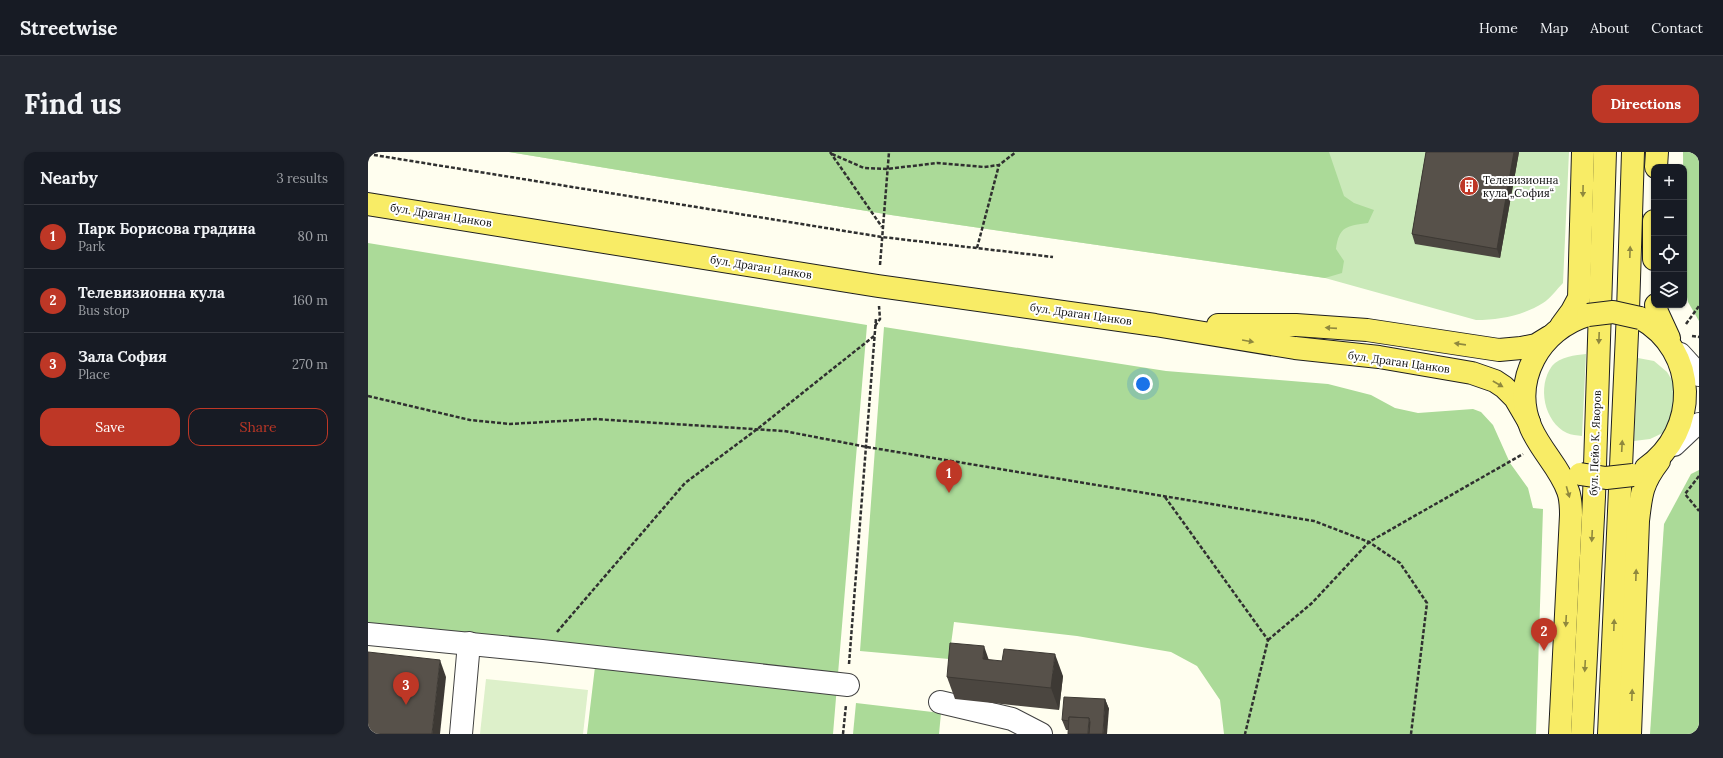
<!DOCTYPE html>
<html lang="en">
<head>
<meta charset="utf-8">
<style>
  :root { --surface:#171b24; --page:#242831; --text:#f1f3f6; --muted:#9ea1a6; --line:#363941; --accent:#be3726 }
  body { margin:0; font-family:Lora,serif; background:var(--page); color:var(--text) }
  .controls { position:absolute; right:12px; top:12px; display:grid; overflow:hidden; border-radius:8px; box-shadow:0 1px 3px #0004 }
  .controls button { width:36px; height:36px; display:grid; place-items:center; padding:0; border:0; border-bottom:1px solid var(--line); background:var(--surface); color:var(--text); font:20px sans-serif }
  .you { position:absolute; left:775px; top:232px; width:14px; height:14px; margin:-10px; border:3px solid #fff; border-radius:50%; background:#1a73e8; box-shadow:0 0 0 6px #1a73e833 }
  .badge { display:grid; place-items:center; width:26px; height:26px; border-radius:50%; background:var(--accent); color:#fff; font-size:13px; font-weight:700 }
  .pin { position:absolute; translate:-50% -33px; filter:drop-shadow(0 1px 2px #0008) }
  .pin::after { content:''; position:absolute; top:21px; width:14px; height:12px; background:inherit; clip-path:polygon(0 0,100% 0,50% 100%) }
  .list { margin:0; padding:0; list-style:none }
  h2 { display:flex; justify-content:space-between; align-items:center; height:52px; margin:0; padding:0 16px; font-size:17px }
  h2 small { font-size:13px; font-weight:400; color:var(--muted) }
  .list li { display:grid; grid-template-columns:26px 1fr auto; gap:12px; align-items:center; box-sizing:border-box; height:64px; padding:0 16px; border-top:1px solid var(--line) }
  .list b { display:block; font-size:15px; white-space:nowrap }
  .list p { margin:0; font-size:13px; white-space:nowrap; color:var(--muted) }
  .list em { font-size:13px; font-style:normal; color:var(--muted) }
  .actions { display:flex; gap:8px; padding:12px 16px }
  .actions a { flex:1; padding:9px 0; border:1px solid var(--accent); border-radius:12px; text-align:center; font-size:14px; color:var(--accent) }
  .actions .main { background:var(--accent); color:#fff }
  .icon { flex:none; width:22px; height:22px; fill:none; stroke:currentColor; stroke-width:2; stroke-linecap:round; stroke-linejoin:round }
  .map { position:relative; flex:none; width:1331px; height:582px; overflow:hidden; border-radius:12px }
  header { display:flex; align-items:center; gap:24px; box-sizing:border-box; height:56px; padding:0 20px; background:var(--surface); border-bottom:1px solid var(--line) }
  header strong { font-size:19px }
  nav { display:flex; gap:22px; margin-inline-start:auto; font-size:14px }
  .intro { display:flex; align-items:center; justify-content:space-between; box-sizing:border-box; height:96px; padding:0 24px }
  h1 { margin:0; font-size:28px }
  .button { padding:10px 18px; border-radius:12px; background:var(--accent); color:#fff; font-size:14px; font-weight:700 }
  main { display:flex; gap:24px; padding:0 24px }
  aside { flex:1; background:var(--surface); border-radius:12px; box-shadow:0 1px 3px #0004 }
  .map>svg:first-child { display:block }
  .green { fill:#cae9b9 }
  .forest { fill:#abda98 }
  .pitch { fill:#ddf0ca }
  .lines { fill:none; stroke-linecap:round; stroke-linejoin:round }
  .minor-casing { stroke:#414141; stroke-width:24 }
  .major-casing { stroke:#1f1f1f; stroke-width:24 }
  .path { stroke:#303030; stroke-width:2.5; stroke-dasharray:4 2; stroke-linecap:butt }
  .minor { stroke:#fff; stroke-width:22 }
  .major { stroke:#f8ec66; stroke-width:22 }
  .major-bridge-casing { stroke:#1f1f1f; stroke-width:24; stroke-linecap:butt }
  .major-bridge { stroke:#f8ec66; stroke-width:22 }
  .wall { fill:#4b4640 }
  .shaded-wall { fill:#3d3934 }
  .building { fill:#57514a; stroke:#3d3934 }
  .oneway { fill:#8f883e }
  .labels { text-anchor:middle; stroke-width:4; stroke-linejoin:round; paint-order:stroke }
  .poi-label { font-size:11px; fill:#0e0e0e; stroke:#fff; text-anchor:start }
  .street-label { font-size:11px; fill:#0e0e0e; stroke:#fff }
</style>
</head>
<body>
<header>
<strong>Streetwise</strong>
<nav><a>Home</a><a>Map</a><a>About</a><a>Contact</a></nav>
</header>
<div class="intro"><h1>Find us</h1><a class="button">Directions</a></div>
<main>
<aside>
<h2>Nearby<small>3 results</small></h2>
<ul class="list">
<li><span class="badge">1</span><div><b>Парк Борисова градина</b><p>Park</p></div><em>80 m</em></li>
<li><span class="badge">2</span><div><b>Телевизионна кула</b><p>Bus stop</p></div><em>160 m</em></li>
<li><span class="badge">3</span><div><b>Зала София</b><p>Place</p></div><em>270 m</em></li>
</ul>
<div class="actions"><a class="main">Save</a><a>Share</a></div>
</aside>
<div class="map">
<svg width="1331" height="582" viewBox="0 0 1331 582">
  <rect width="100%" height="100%" fill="#fffeef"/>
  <g class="green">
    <path d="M 141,0 L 1201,0 L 1195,131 C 1189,137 1182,147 1175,151 C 1154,164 1131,168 1108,168 L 957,126 L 523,63 Z"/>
    <path d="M 1218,202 L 1214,284 C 1209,283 1203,283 1199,281 C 1176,270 1169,234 1184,214 C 1191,205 1208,203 1218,202 Z"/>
    <path d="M 1270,206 L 1286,209 L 1299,220 L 1307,233 L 1310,248 L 1301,278 L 1282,287 L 1266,289 Z"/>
  </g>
  <g class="forest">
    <path d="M 141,0 L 961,0 L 976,44 L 986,51 L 1006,58 L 1000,71 C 979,74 971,74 968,97 L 976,109 L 974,121 L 957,126 L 523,63 Z"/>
    <path d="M 1315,0 L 1331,0 L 1331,169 L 1320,150 L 1316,131 Z"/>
    <path d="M 0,91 L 499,173 L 465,582 L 219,582 L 229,498 L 0,475 Z"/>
    <path d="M 516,175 L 798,219 L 960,232 L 1003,243 L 1027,256 L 1050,261 L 1105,257 L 1113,260 L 1125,273 L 1142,311 L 1160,336 L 1165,356 L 1175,357 L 1168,582 L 856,582 L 852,548 L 829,514 L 803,500 L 709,484 L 586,470 L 581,507 L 492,499 Z"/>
    <path d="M 1331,318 L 1331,582 L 1282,582 L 1296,372 L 1323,322 Z"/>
    <path d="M 488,551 L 573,561 L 571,582 L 485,582 Z"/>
  </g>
  <path class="pitch" d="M 118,527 L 220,538 L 215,582 L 112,582 Z"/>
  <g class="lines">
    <g class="minor-casing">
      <g id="minor">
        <path d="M 1312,202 L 1331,223"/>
        <path d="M 1306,293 L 1324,276 L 1331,272"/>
        <path d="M 0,482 L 174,499 L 480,533"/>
        <path d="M 572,550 L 644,567 L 673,582"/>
        <path d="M 93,582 L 101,491"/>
      </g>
    </g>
    <g class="major-casing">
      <g id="major">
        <path d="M 1288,15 L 1289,0"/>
        <path d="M 0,52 L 510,134 L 787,173 L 927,196 L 1011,205 L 1104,221 L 1127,229 L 1136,235 L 1147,246 L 1161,270"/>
        <path d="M 1286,69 L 1286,107"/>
        <path d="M 1288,153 L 1289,160 L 1301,186"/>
        <path d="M 1272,166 C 1331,199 1331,279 1278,316"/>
        <path d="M 850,173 L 928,173 L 999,178 L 1131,198 L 1153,196 L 1168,193 L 1181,185"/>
        <path d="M 1193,174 L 1204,159 L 1211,146 L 1215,0"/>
        <path d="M 1192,582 L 1203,363 C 1203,356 1203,347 1200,339 C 1192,316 1173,299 1163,276 C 1143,228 1172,177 1220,163"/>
        <path d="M 1214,582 L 1226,345 L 1237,0"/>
        <path d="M 1241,582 L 1260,159 L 1265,0"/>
        <path d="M 1262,582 L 1270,369 C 1273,342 1274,331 1291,309"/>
      </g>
    </g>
    <g class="path">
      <path d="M 462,0 L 514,75"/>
      <path d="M 0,2 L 514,85 L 685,105"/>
      <path d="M 464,2 L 496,16 L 519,17 L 569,11 L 616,15 L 631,13 L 648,0"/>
      <path d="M 609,96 L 631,13"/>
      <path d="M 512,113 L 521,0"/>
      <path d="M 1318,172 L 1331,154"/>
      <path d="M 507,174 L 512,167 L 511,154"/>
      <path d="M 1324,184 L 1331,185"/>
      <path d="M 0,244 L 102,268 L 142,272 L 227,267 L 416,279 L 499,295 L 946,369 L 1001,390 L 1032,411 L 1059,451 L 1043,582"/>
      <path d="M 1331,324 L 1317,342 L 1331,359"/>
      <path d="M 797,345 L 900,488 L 877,582"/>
      <path d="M 189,480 L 317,331 L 388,278 L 506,184"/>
      <path d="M 900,488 L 944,451 L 1001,390 L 1155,302"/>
      <path d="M 481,512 L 508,166"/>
      <path d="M 475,582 L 478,553"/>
    </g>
    <use href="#minor" class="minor"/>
    <use href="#major" class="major"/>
    <g class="major-bridge-casing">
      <g id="major-bridge">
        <path d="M 1220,163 L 1245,160 L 1272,166"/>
        <path d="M 1212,322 L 1238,326 L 1265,323"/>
      </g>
    </g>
    <use href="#major-bridge" class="major-bridge"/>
  </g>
  <g class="wall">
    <path d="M 1058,0 L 1151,0 L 1132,106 L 1047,92 L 1044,82 Z"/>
    <path d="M 621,508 L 695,524 L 691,558 L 587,547 L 579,525 Z"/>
    <path d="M 737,547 L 741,557 L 700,578 L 698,578 L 694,568 Z"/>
  </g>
  <g class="shaded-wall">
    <path d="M 1146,0 L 1151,0 L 1132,106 L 1129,97 Z"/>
    <path d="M 616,494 L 624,517 L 615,507 Z"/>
    <path d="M 687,502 L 695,524 L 691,558 L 683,536 Z"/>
    <path d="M 72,508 L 78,525 L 72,582 L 64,582 Z"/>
    <path d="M 737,547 L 741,557 L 739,582 L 735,582 Z"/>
    <path d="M 721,566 L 725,582 L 720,582 Z"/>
  </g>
  <g class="building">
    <path d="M 1058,0 L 1146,0 L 1129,97 L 1044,82 Z"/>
    <path d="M 582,491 L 616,494 L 615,507 L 634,509 L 636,497 L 687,502 L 683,536 L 579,525 Z"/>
    <path d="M 0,500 L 72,508 L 64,582 L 0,582 Z"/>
    <path d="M 696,545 L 737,547 L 735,582 L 721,582 L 722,570 L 721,566 L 701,565 L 701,569 L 694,568 Z"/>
    <path d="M 701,565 L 721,566 L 720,582 L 700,582 Z"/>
  </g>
  <defs><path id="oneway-solid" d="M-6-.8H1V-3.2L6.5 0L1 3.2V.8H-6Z"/></defs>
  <g class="oneway">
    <use href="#oneway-solid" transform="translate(1215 39) rotate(91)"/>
    <use href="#oneway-solid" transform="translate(1262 100) rotate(-88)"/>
    <use href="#oneway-solid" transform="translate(963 176) rotate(-176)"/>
    <use href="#oneway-solid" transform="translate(1231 186) rotate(92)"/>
    <use href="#oneway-solid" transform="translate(880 189) rotate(10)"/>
    <use href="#oneway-solid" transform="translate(1092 192) rotate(-172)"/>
    <use href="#oneway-solid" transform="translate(1130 232) rotate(30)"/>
    <use href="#oneway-solid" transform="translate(1254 294) rotate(-87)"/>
    <use href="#oneway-solid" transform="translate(1200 340) rotate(74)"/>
    <use href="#oneway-solid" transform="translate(1224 384) rotate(93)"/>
    <use href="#oneway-solid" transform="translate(1268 423) rotate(-88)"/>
    <use href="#oneway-solid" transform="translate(1198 469) rotate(93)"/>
    <use href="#oneway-solid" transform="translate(1246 473) rotate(-88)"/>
    <use href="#oneway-solid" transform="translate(1217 514) rotate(93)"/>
    <use href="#oneway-solid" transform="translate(1264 543) rotate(-88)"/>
  </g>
  <defs>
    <g id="building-disc" transform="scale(1)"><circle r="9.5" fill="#be3726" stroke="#fff"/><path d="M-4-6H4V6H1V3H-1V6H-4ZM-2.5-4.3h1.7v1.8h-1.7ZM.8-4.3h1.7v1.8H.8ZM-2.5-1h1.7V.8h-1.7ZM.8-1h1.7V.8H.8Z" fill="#fff"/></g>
  </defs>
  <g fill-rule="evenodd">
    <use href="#building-disc" x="1101" y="34"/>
  </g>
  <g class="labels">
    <g class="poi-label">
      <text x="1115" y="32">Телевизионна<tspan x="1115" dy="13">кула „София“</tspan></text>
    </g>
    <g class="street-label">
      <text transform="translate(73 63) rotate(9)" y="4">бул. Драган Цанков</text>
      <text transform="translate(393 115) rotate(9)" y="4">бул. Драган Цанков</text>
      <text transform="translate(713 162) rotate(8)" y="4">бул. Драган Цанков</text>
      <text transform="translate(1031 210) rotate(8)" y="4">бул. Драган Цанков</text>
      <text transform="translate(1227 291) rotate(-88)" y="4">бул. Пейо К. Яворов</text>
    </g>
  </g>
</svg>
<div class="controls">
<button>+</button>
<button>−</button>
<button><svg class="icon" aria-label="locate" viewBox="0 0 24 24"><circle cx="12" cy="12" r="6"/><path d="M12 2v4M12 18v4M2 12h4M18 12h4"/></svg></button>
<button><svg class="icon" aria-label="layers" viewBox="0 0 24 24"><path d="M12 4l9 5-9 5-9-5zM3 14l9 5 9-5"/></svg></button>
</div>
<div class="you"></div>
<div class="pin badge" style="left:581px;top:341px">1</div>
<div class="pin badge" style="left:1176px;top:499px">2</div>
<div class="pin badge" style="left:38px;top:553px">3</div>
</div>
</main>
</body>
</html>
